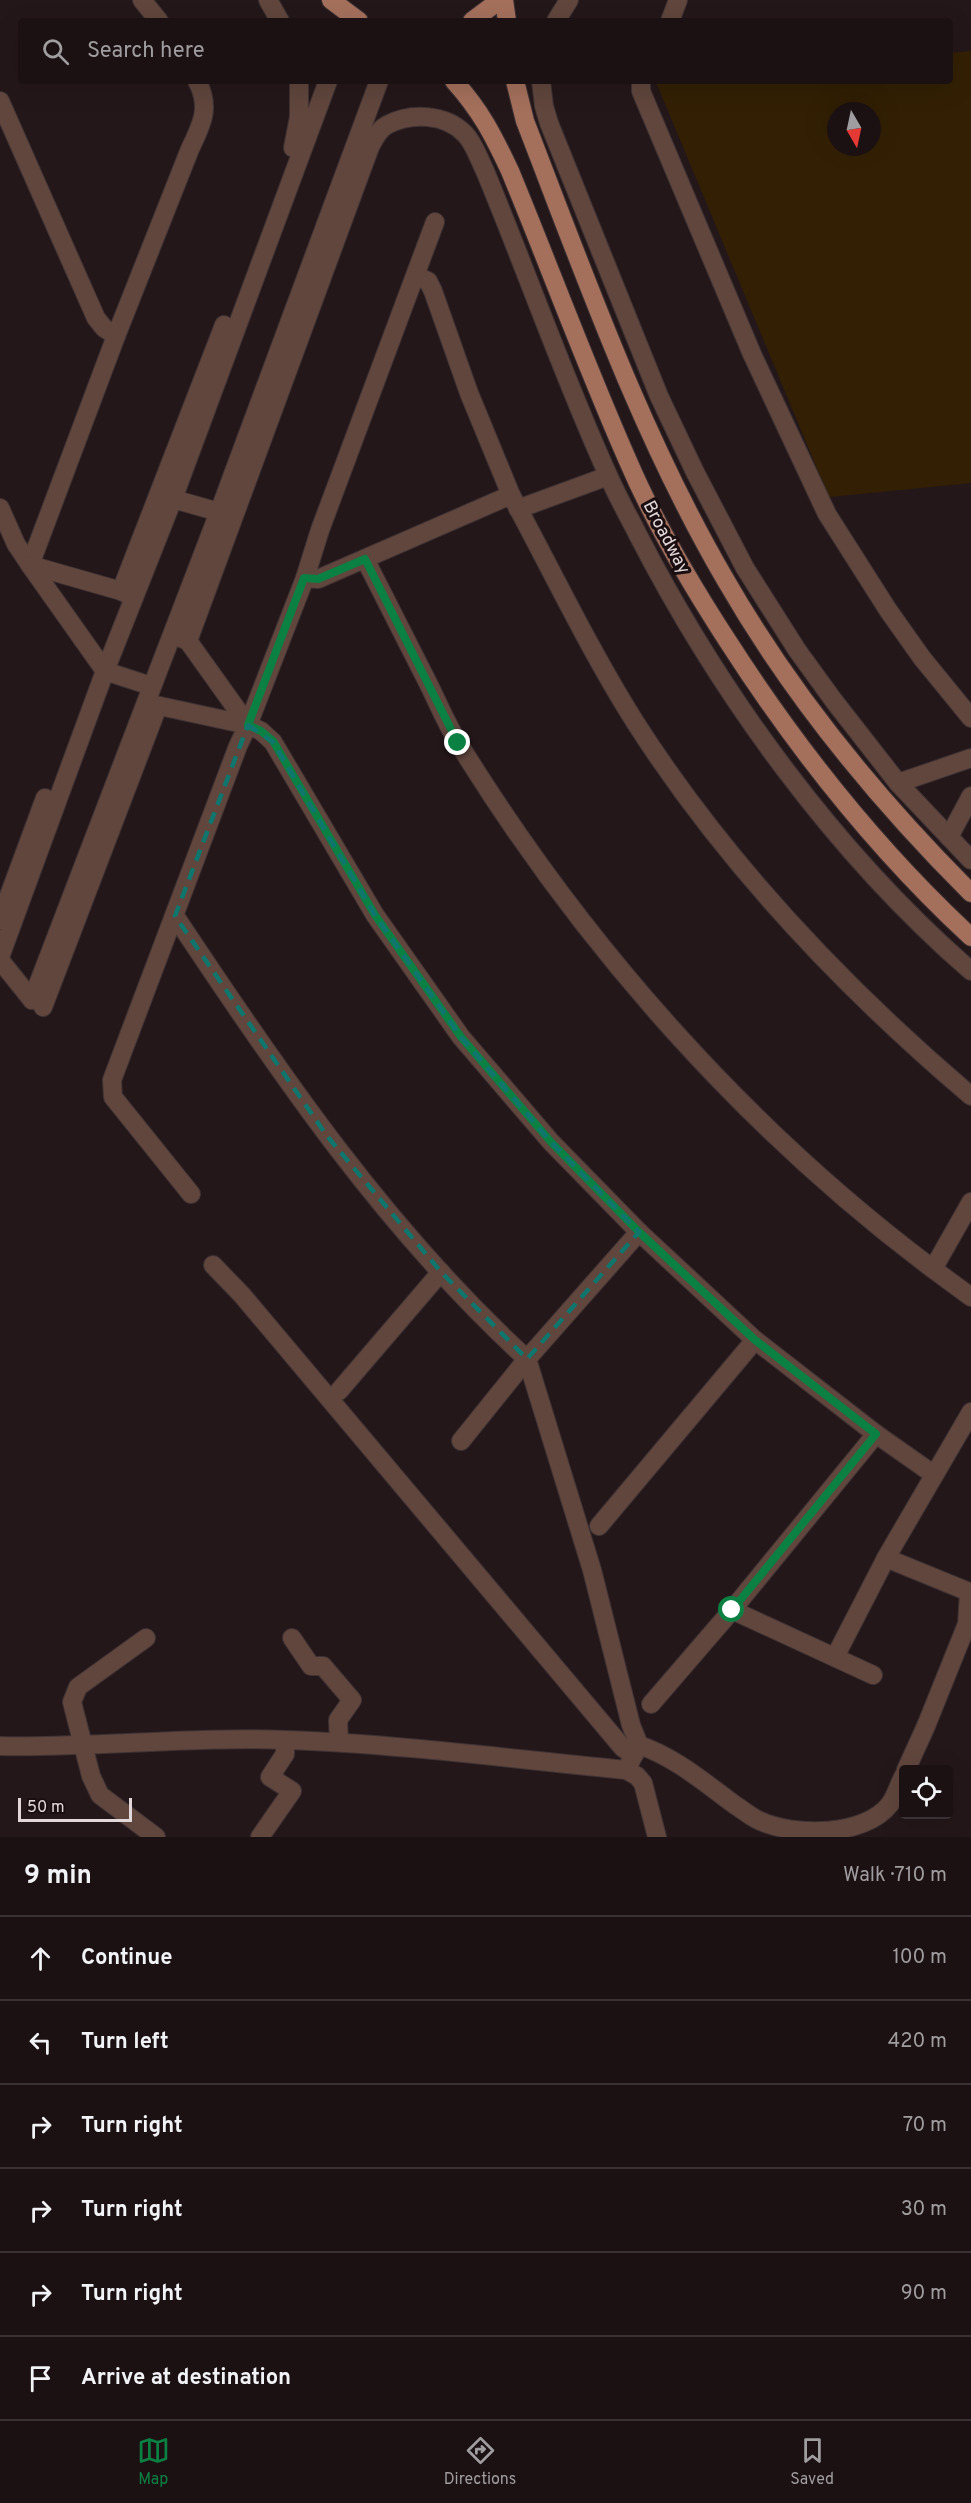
<!DOCTYPE html>
<html lang="en">
<head>
<meta charset="utf-8">
<style>
  :root { --surface:#1b1113; --page:#241a1c; --text:#f1f3f6; --muted:#a09da0; --line:#393133; --accent:#0b8043 }
  body { margin:0; font-family:Overpass,sans-serif; background:var(--page); color:var(--text) }
  .controls { position:absolute; right:18px; bottom:18px; display:grid; overflow:hidden; border-radius:6px; box-shadow:0 6px 24px #0002 }
  .controls button { width:54px; height:54px; display:grid; place-items:center; padding:0; border:0; border-bottom:2px solid var(--line); background:var(--surface); color:var(--text); font:30px sans-serif }
  .compass { position:absolute; left:827px; top:102px; width:54px; height:54px; border-radius:50%; background:var(--surface); box-shadow:0 6px 24px #0002; rotate:171deg }
  .scale { position:absolute; left:18px; bottom:15px; width:114px; box-sizing:border-box; padding-left:6px; border:3px solid #e2d8d9; border-top:0; font-size:16px; line-height:21px; white-space:nowrap; color:#e2d8d9; -webkit-text-stroke:4px #1a0e10; paint-order:stroke }
  .stop { position:absolute; width:18px; height:18px; margin:-14px; border:4px solid #0b8043; border-radius:50%; background:#fff }
  .stop.end { background:#0b8043; border-color:#fff; box-shadow:0 2px 6px #0008 }
  .list { margin:0; padding:0; list-style:none }
  h2 { display:flex; justify-content:space-between; align-items:center; height:78px; margin:0; padding:0 24px; font-size:26px }
  h2 small { font-size:20px; font-weight:400; color:var(--muted) }
  .list li { display:grid; grid-template-columns:39px 1fr auto; gap:18px; align-items:center; box-sizing:border-box; height:84px; padding:0 24px; border-top:2px solid var(--line) }
  .list b { display:block; font-size:22px; white-space:nowrap }
  .list em { font-size:20px; font-style:normal; color:var(--muted) }
  .icon { flex:none; width:33px; height:33px; fill:none; stroke:currentColor; stroke-width:2; stroke-linecap:round; stroke-linejoin:round }
  .map { position:relative; flex:none; width:971px; height:1837px; overflow:hidden }
  .search { position:absolute; background:var(--surface); box-shadow:0 6px 24px #0002; left:18px; right:18px; top:18px; height:66px; display:flex; align-items:center; gap:15px; box-sizing:border-box; padding:0 21px; border-radius:6px; color:var(--muted); font-size:22px }
  .sheet { height:582px; background:var(--surface) }
  nav { display:flex; justify-content:space-around; align-items:center; box-sizing:border-box; height:84px; border-top:2px solid var(--line); background:var(--surface); font-size:16px; color:var(--muted) }
  nav a { display:grid; justify-items:center; gap:3px }
  nav .on { color:var(--accent) }
  .map>svg:first-child { display:block }
  .green { fill:#332004; fill-rule:evenodd }
  .lines { fill:none; stroke-linecap:round; stroke-linejoin:round }
  .minor-casing { stroke:#3f3234; stroke-width:20 }
  .major-casing { stroke:#3f3234; stroke-width:20 }
  .minor { stroke:#60463d; stroke-width:18 }
  .major { stroke:#a4705c; stroke-width:18 }
  .route { stroke:#0b8043; stroke-width:8 }
  .marked { fill:none; stroke:#0f766e; stroke-width:4.5; stroke-dasharray:12 8; stroke-linejoin:round }
  .labels { text-anchor:middle; stroke-width:6; stroke-linejoin:round; paint-order:stroke }
  .street-label { font-size:18px; fill:#e2d8d9; stroke:#1a0e10 }
</style>
</head>
<body>
<div class="map">
<svg width="971" height="1837" viewBox="0 0 971 1837">
  <rect width="100%" height="100%" fill="#241719"/>
  <path class="green" d="M 971,51 L 971,483 L 829,497 L 656,82 L 950,81 L 950,53 ZM 836,111 L 872,111 L 872,147 L 836,147 Z"/>
  <g class="lines">
    <g class="minor-casing">
      <g id="minor">
        <path d="M 142,0 L 159,21"/>
        <path d="M 268,0 L 280,21"/>
        <path d="M 556,21 L 569,0"/>
        <path d="M 670,21 L 678,0"/>
        <path d="M 541,81 L 544,106 L 549,123 L 659,396 L 695,472 L 745,568 L 797,650 L 834,701 L 898,783 L 971,860"/>
        <path d="M 641,81 L 641,91 L 752,354 L 827,514 L 888,610 L 922,658 L 971,718"/>
        <path d="M 0,101 L 96,318 L 104,328 L 116,336"/>
        <path d="M 293,148 L 299,117 L 299,81"/>
        <path d="M 416,276 L 428,281 L 433,291 L 469,393 L 511,495"/>
        <path d="M 173,499 L 219,512"/>
        <path d="M 0,508 L 16,544 L 30,565 L 116,336 L 190,149 C 202,124 211,107 197,81"/>
        <path d="M 518,509 L 608,476"/>
        <path d="M 365,559 C 386,600 407,641 428,683 C 438,703 447,725 459,744 C 583,945 745,1128 933,1269 L 971,1202"/>
        <path d="M 30,565 L 105,671 L 173,499 L 328,81"/>
        <path d="M 30,565 L 121,591 L 131,596"/>
        <path d="M 305,578 L 318,579 L 511,495 C 552,571 589,649 635,722 C 726,864 844,988 971,1096"/>
        <path d="M 121,591 L 224,325"/>
        <path d="M 188,641 L 370,147 C 374,139 378,130 387,125 C 411,112 446,114 465,134 C 474,143 479,159 485,171 C 527,272 563,376 608,475 C 617,496 628,515 638,535 C 720,694 835,853 971,971"/>
        <path d="M 146,703 L 248,725 L 188,641 L 178,637"/>
        <path d="M 248,725 L 261,731 L 273,742 L 375,915 L 461,1037 L 551,1142 L 639,1232"/>
        <path d="M 898,783 L 971,758"/>
        <path d="M 949,837 L 971,796"/>
        <path d="M 175,916 C 279,1073 387,1231 527,1359 L 592,1570 L 631,1725 L 639,1745 L 626,1770"/>
        <path d="M 0,920 L 45,798"/>
        <path d="M 0,957 L 105,671 L 151,686"/>
        <path d="M 0,960 L 32,1000"/>
        <path d="M 32,1000 L 219,512 L 379,81"/>
        <path d="M 43,1007 L 158,706"/>
        <path d="M 191,1194 L 113,1097 L 112,1080 L 238,746 L 248,725 L 305,578 L 320,530 L 435,222"/>
        <path d="M 213,1265 L 242,1295 L 623,1748 L 634,1755"/>
        <path d="M 933,1269 L 971,1297"/>
        <path d="M 339,1391 L 441,1272"/>
        <path d="M 461,1441 L 527,1359 L 639,1232 L 755,1340 L 876,1434 L 933,1474"/>
        <path d="M 599,1526 L 755,1340"/>
        <path d="M 886,1558 L 969,1592 L 967,1624 L 926,1726 L 906,1770"/>
        <path d="M 732,1610 L 873,1675"/>
        <path d="M 146,1638 L 78,1687 L 72,1702 L 91,1776 L 100,1795 L 156,1837"/>
        <path d="M 292,1638 L 311,1666 L 323,1666 L 352,1700 L 338,1720 L 339,1742"/>
        <path d="M 835,1657 L 886,1558 L 971,1412"/>
        <path d="M 651,1704 L 732,1610 L 876,1434"/>
        <path d="M 639,1745 C 675,1757 705,1783 735,1805 C 743,1810 750,1816 758,1820 C 793,1837 865,1837 890,1804 C 896,1796 899,1784 904,1775"/>
        <path d="M 0,1746 C 95,1748 191,1736 286,1740 C 399,1744 513,1759 626,1770 L 637,1776 L 643,1783 L 657,1837"/>
        <path d="M 260,1837 L 292,1791 L 270,1777 L 285,1754 L 285,1740"/>
      </g>
    </g>
    <g class="major-casing">
      <g id="major">
        <path d="M 331,0 L 359,21"/>
        <path d="M 504,0 L 507,21"/>
        <path d="M 472,21 L 500,0"/>
        <path d="M 454,81 C 481,111 493,135 510,171 C 550,268 586,366 628,461 C 655,524 690,583 727,640 C 797,749 876,849 971,937"/>
        <path d="M 515,81 L 525,121 C 585,276 641,435 725,579 C 791,694 877,799 971,893"/>
      </g>
    </g>
    <use href="#minor" class="minor"/>
    <use href="#major" class="major"/>
  </g>
  <g class="lines">
    <path class="route" d="M 458,743 L 365,559 L 318,579 L 304,578 L 248,725 L 261,731 L 273,741 L 375,915 L 461,1037 L 551,1142 L 639,1232 L 755,1340 L 876,1434 L 732,1610"/>
  </g>
  <path class="marked" d="M 248,725 L 273,742 L 375,915 L 461,1037 L 551,1142 L 639,1232 L 527,1359 L 441,1272 L 327,1136 L 175,916 Z"/>
  <g class="labels">
    <g class="street-label">
      <text transform="translate(667 537) rotate(62)" y="6">Broadway</text>
    </g>
  </g>
</svg>
<div class="controls">
<button><svg class="icon" aria-label="locate" viewBox="0 0 24 24"><circle cx="12" cy="12" r="6"/><path d="M12 2v4M12 18v4M2 12h4M18 12h4"/></svg></button>
</div>
<svg class="compass" viewBox="-18 -18 36 36"><path d="M0-13l5 13h-10z" fill="#e53935"/><path d="M0 13l5-13h-10z" fill="#a09da0"/></svg>
<div class="scale">50 m</div>
<div class="stop" style="left:732px;top:1610px"></div>
<div class="stop end" style="left:458px;top:743px"></div>
<div class="search"><svg class="icon" aria-label="search" viewBox="0 0 24 24"><circle cx="10" cy="10" r="6"/><path d="M15 15l6 6"/></svg>Search here</div>
</div>
<section class="sheet">
<h2>9 min<small>Walk · 710 m</small></h2>
<ul class="list">
<li><svg class="icon" aria-label="ahead" viewBox="0 0 24 24"><path d="M12 20V5M6 11l6-6 6 6"/></svg><div><b>Continue</b></div><em>100 m</em></li>
<li><svg class="icon" aria-label="left" viewBox="0 0 24 24"><path d="M17 20v-9H6M10 6l-5 5 5 5"/></svg><div><b>Turn left</b></div><em>420 m</em></li>
<li><svg class="icon" aria-label="right" viewBox="0 0 24 24"><path d="M7 20v-9h11M14 6l5 5-5 5"/></svg><div><b>Turn right</b></div><em>70 m</em></li>
<li><svg class="icon" aria-label="right" viewBox="0 0 24 24"><path d="M7 20v-9h11M14 6l5 5-5 5"/></svg><div><b>Turn right</b></div><em>30 m</em></li>
<li><svg class="icon" aria-label="right" viewBox="0 0 24 24"><path d="M7 20v-9h11M14 6l5 5-5 5"/></svg><div><b>Turn right</b></div><em>90 m</em></li>
<li><svg class="icon" aria-label="arrive" viewBox="0 0 24 24"><path d="M6 21V4h12l-3 4 3 4H6"/></svg><div><b>Arrive at destination</b></div></li>
</ul>
</section>
<nav>
<a class="on"><svg class="icon" aria-label="map" viewBox="0 0 24 24"><path d="M3 6l6-2 6 2 6-2v14l-6 2-6-2-6 2zM9 4v14M15 6v14"/></svg>Map</a>
<a><svg class="icon" aria-label="directions" viewBox="0 0 24 24"><path d="M12 3l9 9-9 9-9-9zM9 14v-3h6M13 9l2 2-2 2"/></svg>Directions</a>
<a><svg class="icon" aria-label="saved" viewBox="0 0 24 24"><path d="M7 4h10v16l-5-4-5 4z"/></svg>Saved</a>
</nav>
</body>
</html>
